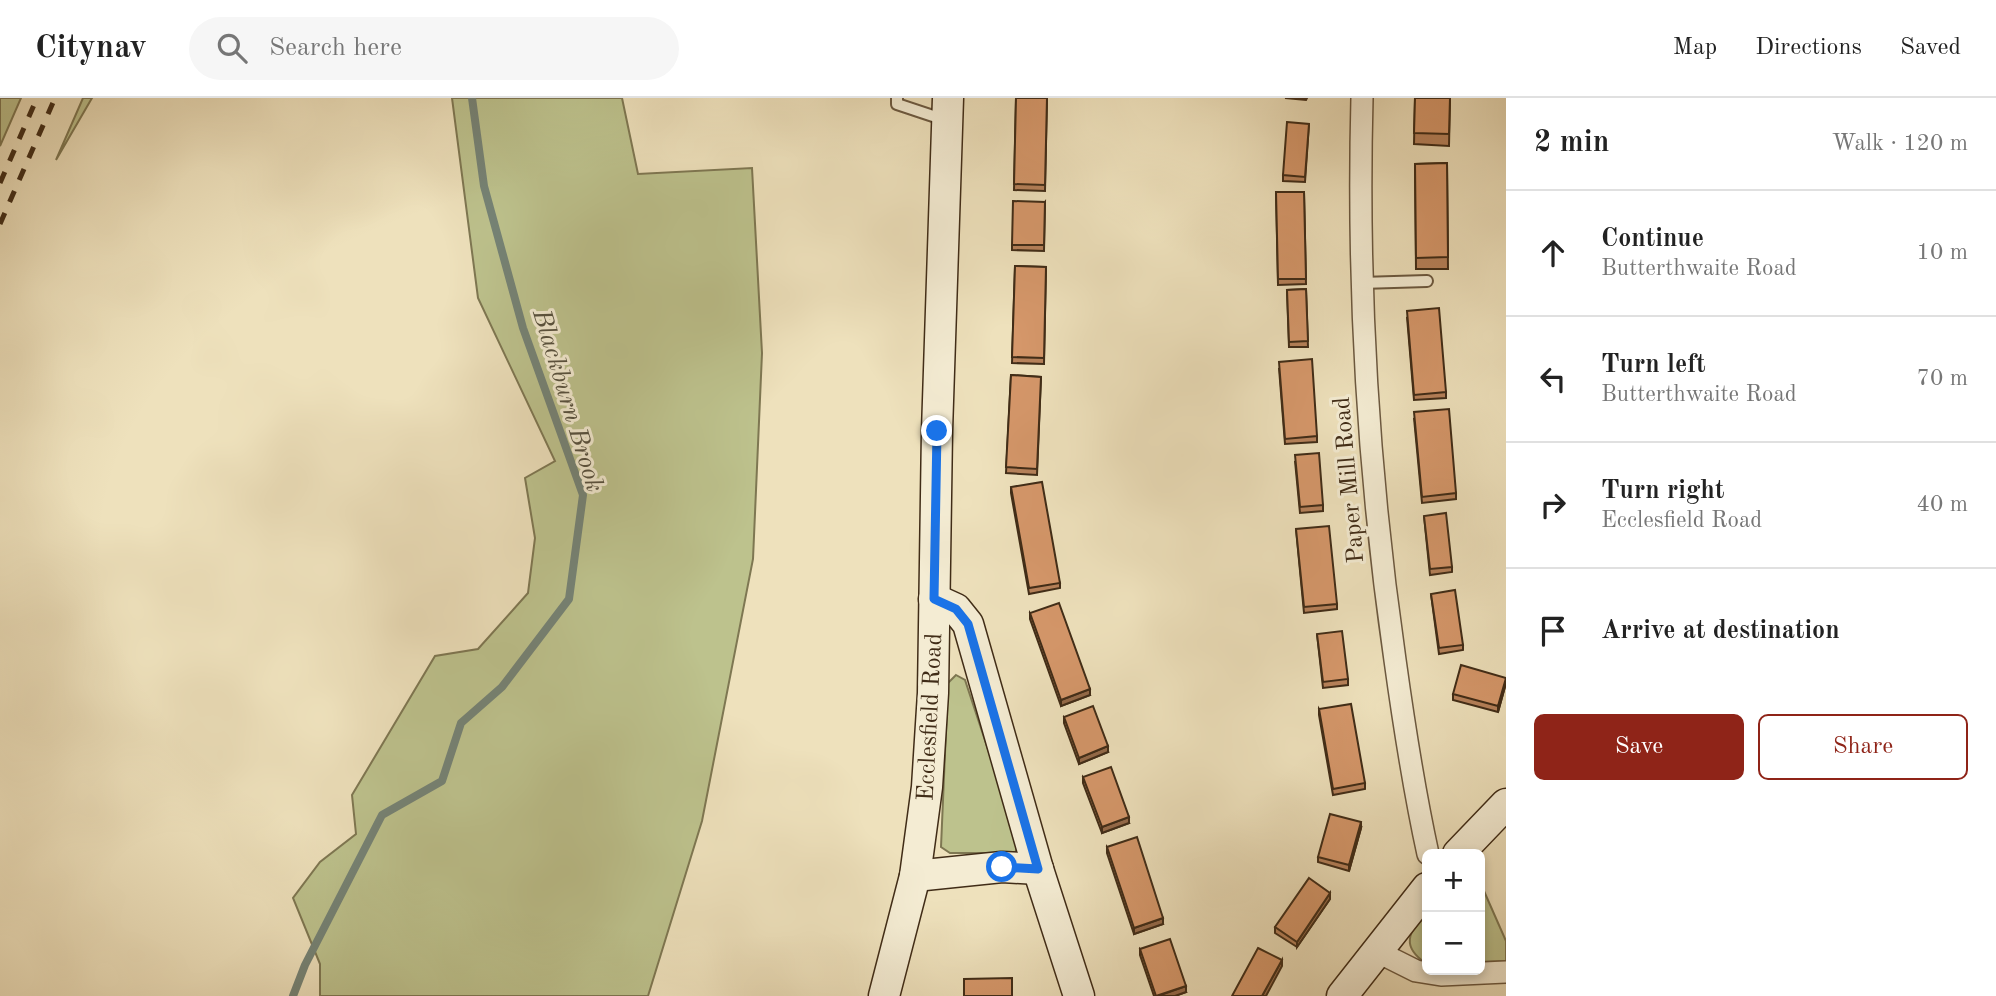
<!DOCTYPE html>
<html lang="en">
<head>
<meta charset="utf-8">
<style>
  :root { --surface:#fff; --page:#f6f6f6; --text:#222; --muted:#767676; --line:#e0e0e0; --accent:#8f2418 }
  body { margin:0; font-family:"Old Standard TT",serif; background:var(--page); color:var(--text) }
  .controls { position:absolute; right:21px; bottom:21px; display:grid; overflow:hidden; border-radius:10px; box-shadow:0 4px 10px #0003 }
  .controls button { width:63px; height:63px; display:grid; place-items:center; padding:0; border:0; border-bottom:2px solid var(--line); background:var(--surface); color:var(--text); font:35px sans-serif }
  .stop { position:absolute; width:21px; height:21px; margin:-16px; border:5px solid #1a73e8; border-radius:50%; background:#fff }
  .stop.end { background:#1a73e8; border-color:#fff; box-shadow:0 2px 7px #0008 }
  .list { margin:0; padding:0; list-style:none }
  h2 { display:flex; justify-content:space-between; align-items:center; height:91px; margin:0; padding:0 28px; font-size:30px }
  h2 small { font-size:23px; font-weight:400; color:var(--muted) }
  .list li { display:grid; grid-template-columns:46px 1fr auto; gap:21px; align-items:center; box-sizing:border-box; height:126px; padding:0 28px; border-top:2px solid var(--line) }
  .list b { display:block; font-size:26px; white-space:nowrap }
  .list p { margin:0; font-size:23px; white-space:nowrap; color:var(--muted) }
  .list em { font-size:23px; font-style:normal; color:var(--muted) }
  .actions { display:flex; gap:14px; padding:21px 28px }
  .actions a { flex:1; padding:16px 0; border:2px solid var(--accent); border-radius:10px; text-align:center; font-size:24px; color:var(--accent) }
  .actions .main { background:var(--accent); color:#fff }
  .icon { flex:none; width:38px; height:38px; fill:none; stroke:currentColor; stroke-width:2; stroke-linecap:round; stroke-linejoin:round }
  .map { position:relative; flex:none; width:1506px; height:898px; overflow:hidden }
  header { display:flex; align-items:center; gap:42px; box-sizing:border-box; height:98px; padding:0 35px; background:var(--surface); border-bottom:2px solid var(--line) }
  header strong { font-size:33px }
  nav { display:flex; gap:38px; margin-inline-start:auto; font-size:24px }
  .search { width:490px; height:63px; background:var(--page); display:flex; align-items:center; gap:18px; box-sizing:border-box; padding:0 24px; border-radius:38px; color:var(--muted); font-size:26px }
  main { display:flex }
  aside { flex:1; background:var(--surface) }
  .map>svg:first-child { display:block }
  .green { fill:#bdc28d; stroke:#7e7752; stroke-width:2 }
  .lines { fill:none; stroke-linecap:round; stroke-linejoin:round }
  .stream { stroke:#758376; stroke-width:8 }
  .lane-casing { stroke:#6c5940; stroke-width:14 }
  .street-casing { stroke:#6c5940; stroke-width:24 }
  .secondary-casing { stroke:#402c17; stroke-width:33 }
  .lane { stroke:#f4ecd3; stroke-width:10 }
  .street { stroke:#f4ecd3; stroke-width:21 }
  .secondary { stroke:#f4ecd3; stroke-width:30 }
  .rail { stroke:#402c17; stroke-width:5; stroke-dasharray:12 12; stroke-linecap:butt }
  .wall { fill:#b7825b; stroke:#402c17; stroke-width:2 }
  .shaded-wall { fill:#956a4a; stroke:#402c17; stroke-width:2 }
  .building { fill:#d5976a; stroke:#402c17; stroke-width:2 }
  .route { stroke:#1a73e8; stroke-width:9 }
  .labels { text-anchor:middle; stroke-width:6; stroke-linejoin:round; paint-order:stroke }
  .street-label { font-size:24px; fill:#402c17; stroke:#f4ecd3 }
  .water-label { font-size:26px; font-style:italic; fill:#56503e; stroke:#f4ecd3 }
</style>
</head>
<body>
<header>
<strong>Citynav</strong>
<div class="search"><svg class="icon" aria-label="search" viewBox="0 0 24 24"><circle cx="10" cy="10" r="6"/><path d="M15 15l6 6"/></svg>Search here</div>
<nav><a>Map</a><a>Directions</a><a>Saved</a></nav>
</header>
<main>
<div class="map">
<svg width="1506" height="898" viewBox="0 0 1506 898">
  <rect width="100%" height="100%" fill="#eee1bc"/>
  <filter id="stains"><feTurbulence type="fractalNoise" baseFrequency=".00286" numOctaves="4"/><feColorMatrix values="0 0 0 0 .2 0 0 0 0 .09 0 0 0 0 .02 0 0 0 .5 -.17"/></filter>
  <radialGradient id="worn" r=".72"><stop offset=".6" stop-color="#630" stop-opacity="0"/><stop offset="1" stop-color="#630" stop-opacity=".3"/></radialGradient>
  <g class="green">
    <path d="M 0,0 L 21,0 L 0,48 Z"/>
    <path d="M 83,0 L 92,0 L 56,62 Z"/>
    <path d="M 452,0 L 622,0 L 638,76 L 752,70 L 762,255 L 753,461 L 702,723 L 648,898 L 320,898 L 320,866 L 293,800 L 320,764 L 356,736 L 352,697 L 435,558 L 478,551 L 528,495 L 535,440 L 525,380 L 555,363 L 478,200 Z"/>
    <path d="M 956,577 L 965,582 L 1019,745 L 1015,755 L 950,755 L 941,749 L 948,585 Z"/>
    <path d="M 1480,784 L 1506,843 L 1506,863 L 1480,864 Z"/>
    <path d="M 1427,810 L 1427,866 C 1398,847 1411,833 1427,810 Z"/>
  </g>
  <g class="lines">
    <path class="stream" d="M 293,898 L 305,867 L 382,717 L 442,683 L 461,625 L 502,589 L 569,501 L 583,397 L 523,230 L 484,88 L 472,0"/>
    <g class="lane-casing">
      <g id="lane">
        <path d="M 897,0 L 897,6 L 945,22"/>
        <path d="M 1361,185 L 1427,183"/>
      </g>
    </g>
    <g class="street-casing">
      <g id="street">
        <path d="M 1362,0 C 1357,188 1368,376 1395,562 C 1404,627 1414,692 1428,756"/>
        <path d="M 1378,854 L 1416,873 L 1441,877 L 1506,874"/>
      </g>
    </g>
    <g class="secondary-casing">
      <g id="secondary">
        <path d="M 934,501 L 956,511 L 968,526 L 1038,771 L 1079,898"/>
        <path d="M 1458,756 L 1506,706"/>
        <path d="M 915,778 L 1002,769 L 1038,771"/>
        <path d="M 884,898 L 915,778 L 927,689 L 933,595 L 937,333 L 948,0"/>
        <path d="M 1342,898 L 1427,790"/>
      </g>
    </g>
    <use href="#lane" class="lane"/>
    <use href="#street" class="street"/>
    <use href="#secondary" class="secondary"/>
    <g class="rail">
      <path d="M 0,85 L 37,0"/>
      <path d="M 0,126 L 55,0"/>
    </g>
  </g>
  <g class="wall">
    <path d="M 1016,0 L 1047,0 L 1045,93 L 1014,92 Z"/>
    <path d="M 1285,0 L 1307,0 L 1306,2 Z"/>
    <path d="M 1415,0 L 1450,0 L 1449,48 L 1414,46 Z"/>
    <path d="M 1309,26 L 1305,84 L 1283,83 L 1283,77 Z"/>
    <path d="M 1447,65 L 1448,171 L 1416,171 L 1415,66 Z"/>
    <path d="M 1276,94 L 1304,94 L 1306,186 L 1278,187 Z"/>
    <path d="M 1045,104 L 1044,153 L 1012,152 L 1012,147 Z"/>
    <path d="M 1015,168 L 1046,169 L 1044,266 L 1012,265 Z"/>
    <path d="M 1306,191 L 1308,249 L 1289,249 L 1287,192 Z"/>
    <path d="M 1407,219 L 1446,294 L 1446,300 L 1414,302 Z"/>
    <path d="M 1279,270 L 1317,338 L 1317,344 L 1285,346 Z"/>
    <path d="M 1011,277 L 1041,279 L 1037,377 L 1006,375 Z"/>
    <path d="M 1414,320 L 1456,395 L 1456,401 L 1422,405 Z"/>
    <path d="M 1295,363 L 1323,407 L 1323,413 L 1300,415 Z"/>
    <path d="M 1011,389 L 1060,485 L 1060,490 L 1029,496 L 1011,395 Z"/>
    <path d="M 1424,418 L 1452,469 L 1452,474 L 1430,477 Z"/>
    <path d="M 1296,431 L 1337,506 L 1337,511 L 1304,515 Z"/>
    <path d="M 1431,496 L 1463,547 L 1463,552 L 1439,556 Z"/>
    <path d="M 1030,515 L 1090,597 L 1061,608 L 1030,521 Z"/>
    <path d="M 1317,536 L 1348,581 L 1348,587 L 1323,590 Z"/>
    <path d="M 1506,585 L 1498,614 L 1453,602 L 1453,596 Z"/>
    <path d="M 1319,611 L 1365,685 L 1365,691 L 1333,697 L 1319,617 Z"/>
    <path d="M 1064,619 L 1108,654 L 1079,666 L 1064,625 Z"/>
    <path d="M 1083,679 L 1129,725 L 1102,735 L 1083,685 Z"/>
    <path d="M 1361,730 L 1349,773 L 1318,764 L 1318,759 Z"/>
    <path d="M 1107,749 L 1163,826 L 1134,836 L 1107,755 Z"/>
    <path d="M 1330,801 L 1297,849 L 1275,835 L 1275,829 Z"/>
    <path d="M 1140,851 L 1186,894 L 1175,898 L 1154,898 L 1140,857 Z"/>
  </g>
  <g class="shaded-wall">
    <path d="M 1506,580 L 1506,585 L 1498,614 L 1498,608 Z"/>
    <path d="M 1090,591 L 1090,597 L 1061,608 L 1061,602 Z"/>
    <path d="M 1108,648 L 1108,654 L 1079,666 L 1079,660 Z"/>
    <path d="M 1129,719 L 1129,725 L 1102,735 L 1102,729 Z"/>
    <path d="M 1361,724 L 1361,730 L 1349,773 L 1349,767 Z"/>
    <path d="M 1330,795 L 1330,801 L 1297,849 L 1297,844 Z"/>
    <path d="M 1163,820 L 1163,826 L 1134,836 L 1134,830 Z"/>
    <path d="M 1282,862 L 1282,868 L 1266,898 L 1262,898 Z"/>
    <path d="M 1186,888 L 1186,894 L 1175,898 L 1158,898 Z"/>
  </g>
  <g class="building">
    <path d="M 1016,0 L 1047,0 L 1045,87 L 1014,86 Z"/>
    <path d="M 1415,0 L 1450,0 L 1449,36 L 1414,35 Z"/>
    <path d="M 1287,24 L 1309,26 L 1305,79 L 1283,77 Z"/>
    <path d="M 1447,65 L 1448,159 L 1416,160 L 1415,66 Z"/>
    <path d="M 1276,94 L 1304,94 L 1306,181 L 1278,181 Z"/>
    <path d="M 1013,103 L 1045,104 L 1044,147 L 1012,147 Z"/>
    <path d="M 1015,168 L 1046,169 L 1044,260 L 1012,259 Z"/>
    <path d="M 1306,191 L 1308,243 L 1289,244 L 1287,192 Z"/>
    <path d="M 1439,210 L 1446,294 L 1414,297 L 1407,213 Z"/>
    <path d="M 1312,261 L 1317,338 L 1285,341 L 1279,264 Z"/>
    <path d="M 1011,277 L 1041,279 L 1037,371 L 1006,369 Z"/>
    <path d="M 1449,311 L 1456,395 L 1422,399 L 1414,314 Z"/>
    <path d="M 1319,355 L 1323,407 L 1300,409 L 1295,357 Z"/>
    <path d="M 1042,384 L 1060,485 L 1029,490 L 1011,389 Z"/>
    <path d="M 1446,415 L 1452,469 L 1430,471 L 1424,418 Z"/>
    <path d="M 1329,428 L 1337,506 L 1304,509 L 1296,431 Z"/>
    <path d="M 1455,492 L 1463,547 L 1439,550 L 1431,496 Z"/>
    <path d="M 1059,505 L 1090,591 L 1061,602 L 1030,515 Z"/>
    <path d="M 1342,533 L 1348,581 L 1323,584 L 1317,536 Z"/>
    <path d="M 1461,567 L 1506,580 L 1498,608 L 1453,596 Z"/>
    <path d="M 1351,606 L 1365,685 L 1333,691 L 1319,611 Z"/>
    <path d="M 1093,608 L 1108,648 L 1079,660 L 1064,619 Z"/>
    <path d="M 1111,669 L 1129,719 L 1102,729 L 1083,679 Z"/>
    <path d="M 1330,716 L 1361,724 L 1349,767 L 1318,759 Z"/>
    <path d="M 1137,739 L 1163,820 L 1134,830 L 1107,749 Z"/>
    <path d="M 1309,780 L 1330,795 L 1297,844 L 1275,829 Z"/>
    <path d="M 1170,841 L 1186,888 L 1156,898 L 1140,851 Z"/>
    <path d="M 1258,850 L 1282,862 L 1262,898 L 1232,898 Z"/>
    <path d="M 1012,880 L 1012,898 L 964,898 L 964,881 Z"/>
  </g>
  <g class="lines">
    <path class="route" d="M 937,333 L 934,501 L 956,511 L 968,526 L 1038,771 L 1002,769"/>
  </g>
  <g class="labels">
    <g class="street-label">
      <text transform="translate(1348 382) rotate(-95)" y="8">Paper Mill Road</text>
      <text transform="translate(929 619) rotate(-87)" y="8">Ecclesfield Road</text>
    </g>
    <g class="water-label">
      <text transform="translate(569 302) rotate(73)" y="9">Blackburn Brook</text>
    </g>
  </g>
  <rect width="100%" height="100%" filter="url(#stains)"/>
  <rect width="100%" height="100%" fill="url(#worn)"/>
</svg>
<div class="controls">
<button>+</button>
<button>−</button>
</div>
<div class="stop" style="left:1002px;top:769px"></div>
<div class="stop end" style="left:937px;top:333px"></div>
</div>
<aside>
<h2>2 min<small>Walk · 120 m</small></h2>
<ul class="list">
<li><svg class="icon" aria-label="ahead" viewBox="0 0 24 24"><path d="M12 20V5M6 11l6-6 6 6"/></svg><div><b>Continue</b><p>Butterthwaite Road</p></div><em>10 m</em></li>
<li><svg class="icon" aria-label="left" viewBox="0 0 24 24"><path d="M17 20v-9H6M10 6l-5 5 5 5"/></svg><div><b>Turn left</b><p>Butterthwaite Road</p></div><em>70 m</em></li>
<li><svg class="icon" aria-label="right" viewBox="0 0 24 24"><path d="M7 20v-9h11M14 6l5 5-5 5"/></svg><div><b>Turn right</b><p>Ecclesfield Road</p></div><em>40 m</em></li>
<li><svg class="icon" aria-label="arrive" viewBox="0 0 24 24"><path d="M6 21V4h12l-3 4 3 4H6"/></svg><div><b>Arrive at destination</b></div></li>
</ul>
<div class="actions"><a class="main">Save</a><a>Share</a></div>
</aside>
</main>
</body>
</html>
